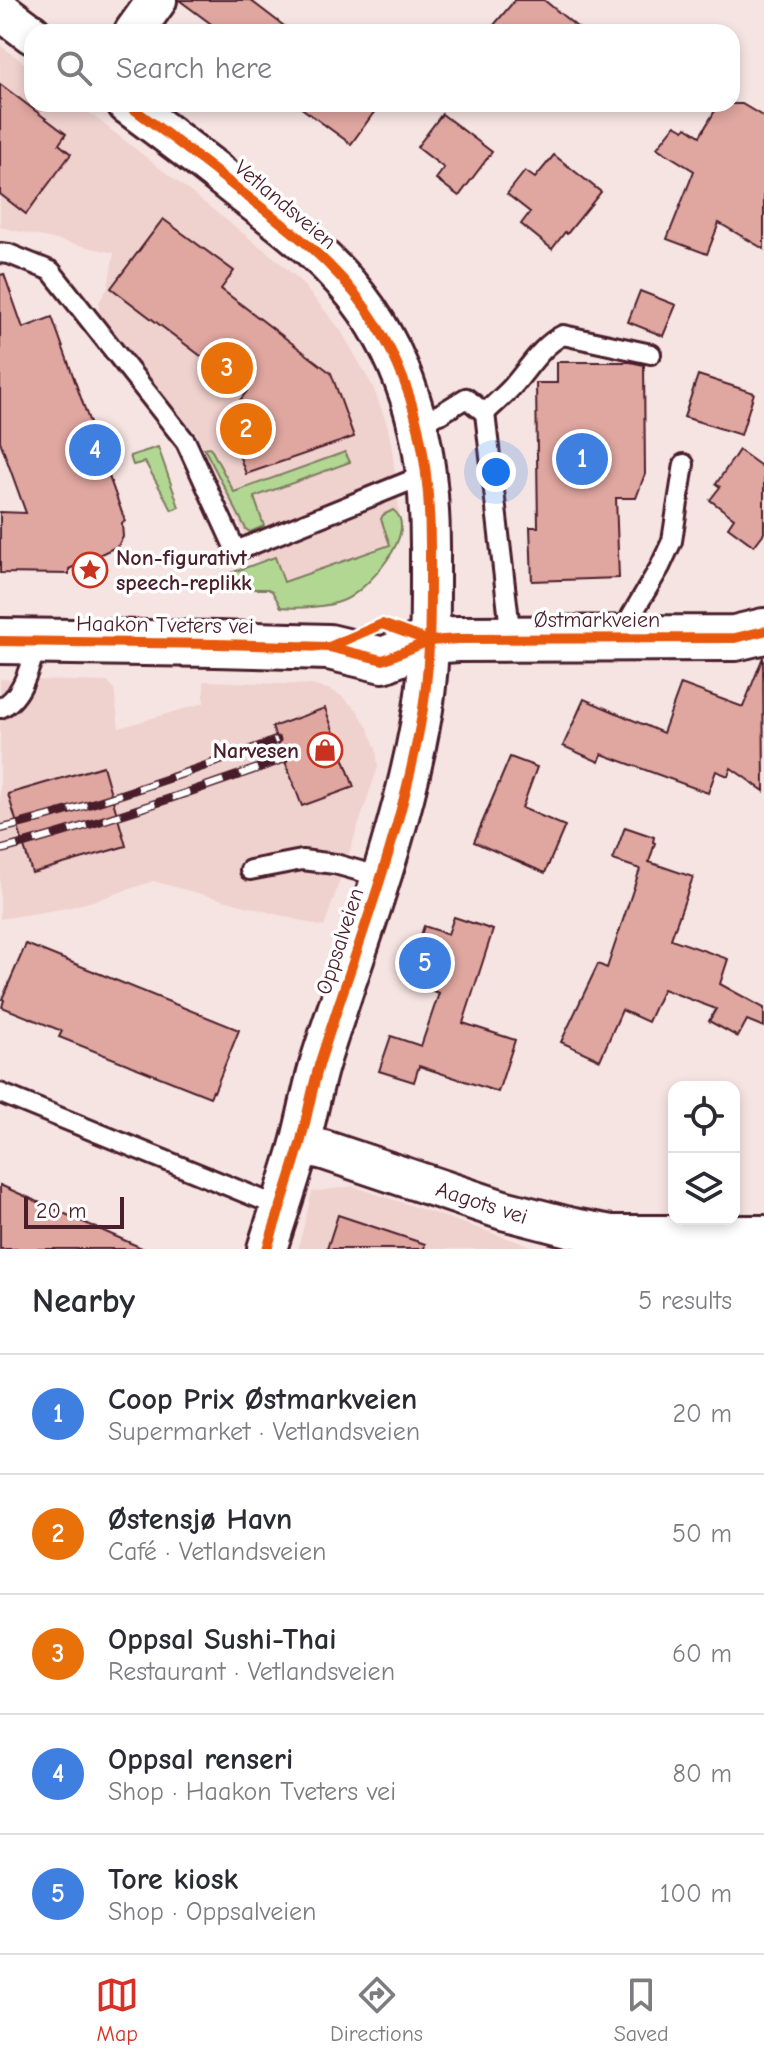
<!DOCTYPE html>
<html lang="en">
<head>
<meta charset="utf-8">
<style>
  :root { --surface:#fff; --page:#f2f2f3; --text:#2b2b33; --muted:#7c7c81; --line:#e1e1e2; --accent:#d93025 }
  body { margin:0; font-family:"Comic Neue",sans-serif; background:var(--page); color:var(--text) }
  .controls { position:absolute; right:24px; bottom:24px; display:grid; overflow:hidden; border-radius:16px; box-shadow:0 4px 12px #0003 }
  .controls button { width:72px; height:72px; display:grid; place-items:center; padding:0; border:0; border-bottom:2px solid var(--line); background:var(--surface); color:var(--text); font:40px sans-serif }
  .scale { position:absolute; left:24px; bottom:20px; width:100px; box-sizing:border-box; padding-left:8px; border:4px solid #4a1f2b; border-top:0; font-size:22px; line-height:28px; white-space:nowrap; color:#4a1f2b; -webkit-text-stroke:6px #fff; paint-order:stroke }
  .you { position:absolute; left:496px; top:472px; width:28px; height:28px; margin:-20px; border:6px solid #fff; border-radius:50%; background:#1a73e8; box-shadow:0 0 0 12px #1a73e833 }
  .badge { display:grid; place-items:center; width:52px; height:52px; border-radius:50%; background:var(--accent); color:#fff; font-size:26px; font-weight:700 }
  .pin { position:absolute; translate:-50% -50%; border:4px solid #fff; box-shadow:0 2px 8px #0006 }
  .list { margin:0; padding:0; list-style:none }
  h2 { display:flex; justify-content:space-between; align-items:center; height:104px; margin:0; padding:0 32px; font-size:34px }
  h2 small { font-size:26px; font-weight:400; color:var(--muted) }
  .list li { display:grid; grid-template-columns:52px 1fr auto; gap:24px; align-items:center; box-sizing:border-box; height:120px; padding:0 32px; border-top:2px solid var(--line) }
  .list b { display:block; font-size:30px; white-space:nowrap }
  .list p { margin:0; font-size:26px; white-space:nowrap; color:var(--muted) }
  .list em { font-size:26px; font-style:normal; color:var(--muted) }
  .icon { flex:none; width:44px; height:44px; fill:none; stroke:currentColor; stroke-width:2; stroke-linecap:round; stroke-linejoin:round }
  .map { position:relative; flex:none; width:764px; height:1249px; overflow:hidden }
  .search { position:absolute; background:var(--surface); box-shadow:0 4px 12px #0003; left:24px; right:24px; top:24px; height:88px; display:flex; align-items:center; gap:20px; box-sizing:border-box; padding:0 28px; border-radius:24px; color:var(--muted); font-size:30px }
  .sheet { height:704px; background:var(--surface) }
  nav { display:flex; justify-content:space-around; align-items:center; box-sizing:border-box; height:112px; border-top:2px solid var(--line); background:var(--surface); font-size:22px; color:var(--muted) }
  nav a { display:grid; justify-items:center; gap:4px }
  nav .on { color:var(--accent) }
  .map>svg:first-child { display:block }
  .built { fill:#efd1ce }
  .green { fill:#b1d793; stroke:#7e7b5f; stroke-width:2 }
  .building { fill:#e0a6a0; stroke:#4a1f2b; stroke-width:2 }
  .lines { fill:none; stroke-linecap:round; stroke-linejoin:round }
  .service-casing { stroke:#4a1f2b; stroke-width:24 }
  .minor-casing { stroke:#4a1f2b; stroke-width:44 }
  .tertiary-casing { stroke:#4a1f2b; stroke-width:50 }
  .service { stroke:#fff; stroke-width:18 }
  .minor { stroke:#fff; stroke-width:38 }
  .tertiary { stroke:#fff; stroke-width:44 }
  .rail-casing { stroke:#4a1f2b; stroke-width:9 }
  .rail { stroke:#fff; stroke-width:6; stroke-dasharray:18; stroke-linecap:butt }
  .cycleway-casing { stroke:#fff; stroke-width:15 }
  .cycleway { stroke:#e8590c; stroke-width:10 }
  .labels { text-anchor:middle; stroke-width:7; stroke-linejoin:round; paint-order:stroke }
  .street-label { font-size:22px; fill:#4a1f2b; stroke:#fff }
  .poi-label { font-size:22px; font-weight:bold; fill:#4a1f2b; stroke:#fff; text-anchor:start }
</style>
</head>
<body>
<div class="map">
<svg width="764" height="1249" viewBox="0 0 764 1249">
  <rect width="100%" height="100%" fill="#f6e4e2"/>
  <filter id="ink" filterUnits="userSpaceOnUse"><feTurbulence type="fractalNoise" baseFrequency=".0125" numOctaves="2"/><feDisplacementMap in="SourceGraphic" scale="16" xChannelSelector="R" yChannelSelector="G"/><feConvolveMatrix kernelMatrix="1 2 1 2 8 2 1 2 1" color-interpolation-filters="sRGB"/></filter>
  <g filter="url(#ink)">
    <g class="built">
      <path d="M 0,45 L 32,69 L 32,104 L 78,104 L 276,259 L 298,279 L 340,329 L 373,387 L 387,424 L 392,449 L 400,518 L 401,532 L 394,548 L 370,582 L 355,594 L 342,601 L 297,609 L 281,607 L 242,530 L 196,433 L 105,327 L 99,316 L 99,302 L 108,288 L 114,253 L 0,227 Z"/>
      <path d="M 0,679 L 108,682 L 114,689 L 119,728 L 204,703 L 204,681 L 310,685 L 328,689 L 340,695 L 356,709 L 368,728 L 376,749 L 378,767 L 324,927 L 153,881 L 100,899 L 67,908 L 0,919 Z"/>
      <path d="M 353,1186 L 540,1249 L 298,1249 L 312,1192 Z"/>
    </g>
    <g class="green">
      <path d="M 158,447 L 179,507 L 172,510 L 145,462 L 133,465 L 130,456 Z"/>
      <path d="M 210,447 L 234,492 L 345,452 L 350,462 L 254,497 L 264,526 L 250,532 L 246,529 L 204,448 Z"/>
      <path d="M 393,510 C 422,530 365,593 342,601 C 327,607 297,609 281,607 L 272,591 L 268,589 L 231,589 L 225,586 L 222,576 L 275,557 L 284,582 L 390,545 L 381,519 L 383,515 Z"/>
    </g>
    <g class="building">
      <path d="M 179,0 L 250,0 L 292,32 L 222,32 Z"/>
      <path d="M 515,0 L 544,0 L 583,32 L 488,32 Z"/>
      <path d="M 0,84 L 66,134 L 59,144 L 71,154 L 26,214 L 0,194 Z"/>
      <path d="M 296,104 L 380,104 L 351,144 Z"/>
      <path d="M 719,104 L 742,104 L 764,117 L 764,249 L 719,223 L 707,254 L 667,239 L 694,171 L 657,148 L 675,125 L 684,130 L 686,127 L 700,136 Z"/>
      <path d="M 442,114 L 492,152 L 459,196 L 436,179 L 444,168 L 417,147 Z"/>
      <path d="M 554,155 L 601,192 L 567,234 L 565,232 L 552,249 L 521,224 L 530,212 L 507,194 L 525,171 L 535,178 Z"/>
      <path d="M 163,219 L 234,271 L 221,289 L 331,373 L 354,437 L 246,474 L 226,419 L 247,391 L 111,288 Z"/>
      <path d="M 4,274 L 23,328 L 52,317 L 125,521 L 122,523 L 123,537 L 118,546 L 69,569 L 69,574 L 0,573 L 0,512 L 26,513 L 0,441 L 0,275 Z"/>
      <path d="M 640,291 L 676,305 L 663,336 L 628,322 Z"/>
      <path d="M 557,362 L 630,362 L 644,365 L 645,474 L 636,498 L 616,498 L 619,578 L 532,581 L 530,527 L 538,527 L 536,383 L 557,383 Z"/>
      <path d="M 698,375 L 754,393 L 741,435 L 684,417 Z"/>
      <path d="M 739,450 L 764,468 L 764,533 L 754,546 L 728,527 L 734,518 L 710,500 L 720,487 L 716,484 Z"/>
      <path d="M 763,657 L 764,791 L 731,768 L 728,776 L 716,771 L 708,793 L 602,754 L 599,762 L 563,746 L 584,699 L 663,733 L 681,684 L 743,707 Z"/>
      <path d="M 325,708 L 354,787 L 302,806 L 272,727 Z"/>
      <path d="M 510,757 L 537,767 L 522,808 L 565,826 L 545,873 L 474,842 Z"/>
      <path d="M 103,766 L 126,846 L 32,873 L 8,794 Z"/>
      <path d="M 625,827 L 654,837 L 653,842 L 655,843 L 649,862 L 693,877 L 671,939 L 728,959 L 720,984 L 764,1008 L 764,1027 L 747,1020 L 738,1037 L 709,1021 L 716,1009 L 663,989 L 648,1022 L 622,1010 L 600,1060 L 561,1042 L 598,964 L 607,968 L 640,869 L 613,860 Z"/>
      <path d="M 454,917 L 493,930 L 463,1023 L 515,1040 L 498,1092 L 419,1066 L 414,1082 L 379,1071 L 391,1036 L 421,1046 L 439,993 L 406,982 L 424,926 L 448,934 Z"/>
      <path d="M 26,944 L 239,1030 L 214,1092 L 213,1091 L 210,1097 L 59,1037 L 62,1031 L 2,1007 L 4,1000 L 2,999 Z"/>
      <path d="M 0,1185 L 144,1249 L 0,1249 Z"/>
      <path d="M 338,1215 L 425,1244 L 424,1249 L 327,1249 Z"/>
    </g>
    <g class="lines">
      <g class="service-casing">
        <g id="service">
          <path d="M 0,253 L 9,254 L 51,271 L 186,442 L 236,551 L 427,474"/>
          <path d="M 485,413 L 511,638"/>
          <path d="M 418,421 L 440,414 L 466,398 L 485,413 C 494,404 504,396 513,386 C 528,369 542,345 563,335 L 651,354"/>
          <path d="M 627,640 L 631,616 L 660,567 L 672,541 L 684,464"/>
          <path d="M 0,708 C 23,699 30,664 38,642"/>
          <path d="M 250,870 L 302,860 L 335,864 L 381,877"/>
          <path d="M 0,1093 L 280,1207"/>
        </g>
      </g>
      <g class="minor-casing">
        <g id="minor">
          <path d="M 0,10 L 32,34"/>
          <path d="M 134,32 L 157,0"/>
          <path d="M 127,104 C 165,132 203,161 240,191 C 286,226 334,262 367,310 C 419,386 431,468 430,558 C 430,614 431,671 420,726 C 399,841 355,951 320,1062 C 312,1089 307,1117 300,1144 C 290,1179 278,1214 267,1249"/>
          <path d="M 300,1145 L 324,1150 L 503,1210 L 573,1228 L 611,1235 L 764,1235"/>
        </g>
      </g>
      <g class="tertiary-casing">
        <path id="tertiary" d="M 0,641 L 216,644 L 329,647 L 383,660 L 429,641 L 458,639 L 735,638 L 764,631"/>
      </g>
      <use href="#service" class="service"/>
      <use href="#minor" class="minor"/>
      <use href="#tertiary" class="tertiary"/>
      <g class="rail-casing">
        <g id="rail">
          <path d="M 0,829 C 94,806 186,773 277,740"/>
          <path d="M 0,850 C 96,825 190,792 284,759"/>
        </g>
      </g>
      <use href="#rail" class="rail"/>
      <g class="cycleway-casing">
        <g id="cycleway">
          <path d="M 127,104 C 165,132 203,161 240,191 C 286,226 334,262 367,310 C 419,386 431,468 430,558 C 430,614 431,671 420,726 C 399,841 355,951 320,1062 C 312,1089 307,1117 300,1144 C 290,1179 278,1214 267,1249"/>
          <path d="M 0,641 L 216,644 L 329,647 L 383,660 L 429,641 L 458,639 L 735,638 L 764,631"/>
          <path d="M 329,647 L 382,624 L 429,641"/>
        </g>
      </g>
      <use href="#cycleway" class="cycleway"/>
    </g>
  </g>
  <defs>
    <g id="sight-ring" transform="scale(1.8)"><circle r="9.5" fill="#fff" stroke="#c8321e" stroke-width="1.5"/><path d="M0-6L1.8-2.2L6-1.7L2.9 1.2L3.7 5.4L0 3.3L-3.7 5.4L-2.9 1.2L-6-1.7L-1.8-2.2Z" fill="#c8321e"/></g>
    <g id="shop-ring" transform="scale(1.8)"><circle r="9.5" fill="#fff" stroke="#c8321e" stroke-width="1.5"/><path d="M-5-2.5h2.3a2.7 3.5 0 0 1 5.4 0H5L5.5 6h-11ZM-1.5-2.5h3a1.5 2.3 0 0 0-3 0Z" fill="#c8321e"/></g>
  </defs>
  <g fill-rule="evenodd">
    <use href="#sight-ring" x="90" y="570"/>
    <use href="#shop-ring" x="325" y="750"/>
  </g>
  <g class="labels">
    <g class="street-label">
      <text transform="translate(286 204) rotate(40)" y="8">Vetlandsveien</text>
      <text x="597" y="627">Østmarkveien</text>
      <text transform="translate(165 624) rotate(1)" y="8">Haakon Tveters vei</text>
      <text transform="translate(339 941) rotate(-72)" y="8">Oppsalveien</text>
      <text transform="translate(482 1202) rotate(18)" y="8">Aagots vei</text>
    </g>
    <g class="poi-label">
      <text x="116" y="565">Non-figurativt<tspan x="116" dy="25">speech-replikk</tspan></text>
      <text x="299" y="758" text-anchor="end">Narvesen</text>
    </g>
  </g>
</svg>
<div class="controls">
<button><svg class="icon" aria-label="locate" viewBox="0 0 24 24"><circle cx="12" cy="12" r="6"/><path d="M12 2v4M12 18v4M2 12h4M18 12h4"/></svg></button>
<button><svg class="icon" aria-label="layers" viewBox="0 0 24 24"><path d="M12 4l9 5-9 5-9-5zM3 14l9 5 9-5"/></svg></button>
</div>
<div class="scale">20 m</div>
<div class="you"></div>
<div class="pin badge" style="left:582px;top:459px;background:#3f7fe0">1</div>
<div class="pin badge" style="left:246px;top:429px;background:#e8710a">2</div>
<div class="pin badge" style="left:227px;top:368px;background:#e8710a">3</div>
<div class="pin badge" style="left:95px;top:450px;background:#3f7fe0">4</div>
<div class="pin badge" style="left:425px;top:963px;background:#3f7fe0">5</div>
<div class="search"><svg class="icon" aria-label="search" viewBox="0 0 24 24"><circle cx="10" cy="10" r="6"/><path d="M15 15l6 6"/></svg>Search here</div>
</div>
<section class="sheet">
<h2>Nearby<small>5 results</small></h2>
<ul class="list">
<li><span class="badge" style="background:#3f7fe0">1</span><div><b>Coop Prix Østmarkveien</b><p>Supermarket · Vetlandsveien</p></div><em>20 m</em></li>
<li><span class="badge" style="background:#e8710a">2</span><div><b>Østensjø Havn</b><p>Café · Vetlandsveien</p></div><em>50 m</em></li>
<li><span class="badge" style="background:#e8710a">3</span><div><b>Oppsal Sushi-Thai</b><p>Restaurant · Vetlandsveien</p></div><em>60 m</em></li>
<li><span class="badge" style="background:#3f7fe0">4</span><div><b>Oppsal renseri</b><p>Shop · Haakon Tveters vei</p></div><em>80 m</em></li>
<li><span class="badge" style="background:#3f7fe0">5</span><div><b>Tore kiosk</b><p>Shop · Oppsalveien</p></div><em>100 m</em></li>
</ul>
</section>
<nav>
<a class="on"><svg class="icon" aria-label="map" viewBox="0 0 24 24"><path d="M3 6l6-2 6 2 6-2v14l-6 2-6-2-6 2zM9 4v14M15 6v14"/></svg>Map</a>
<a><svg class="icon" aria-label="directions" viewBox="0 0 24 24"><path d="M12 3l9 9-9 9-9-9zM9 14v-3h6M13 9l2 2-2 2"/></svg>Directions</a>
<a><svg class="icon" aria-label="saved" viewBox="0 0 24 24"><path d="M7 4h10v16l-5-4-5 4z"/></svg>Saved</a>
</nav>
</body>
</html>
